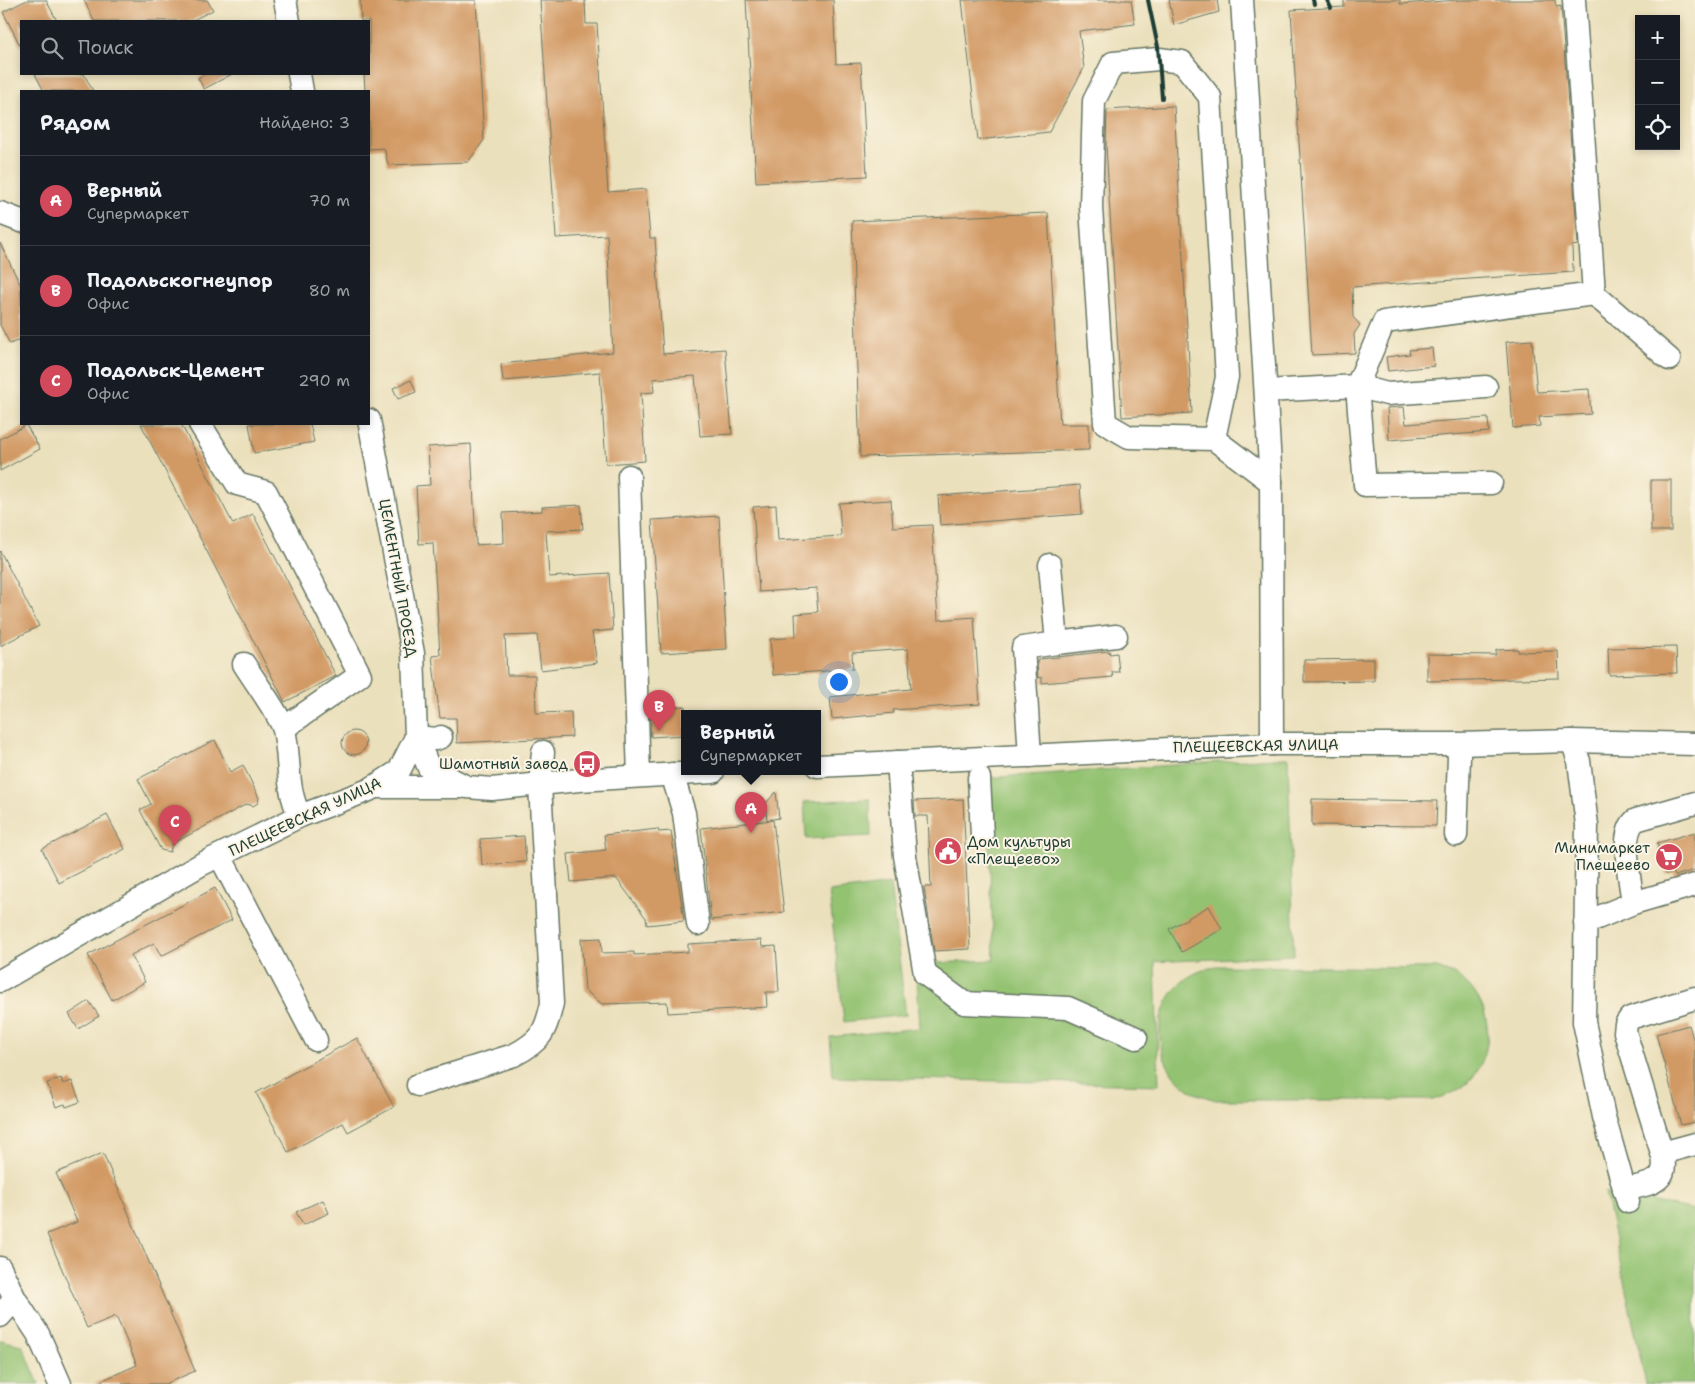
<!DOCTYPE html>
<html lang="ru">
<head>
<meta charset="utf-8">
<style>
  :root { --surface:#171b24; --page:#20242c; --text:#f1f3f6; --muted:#9ea1a6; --line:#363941; --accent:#d1495b }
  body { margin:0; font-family:"Shantell Sans",sans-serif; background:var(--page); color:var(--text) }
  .controls { position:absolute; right:15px; top:15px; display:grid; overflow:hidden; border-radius:0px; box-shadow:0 2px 8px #0003 }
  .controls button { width:45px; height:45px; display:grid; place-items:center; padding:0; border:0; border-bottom:1px solid var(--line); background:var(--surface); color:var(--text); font:25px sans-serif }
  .you { position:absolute; left:838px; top:681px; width:18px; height:18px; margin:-12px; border:4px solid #fff; border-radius:50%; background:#1a73e8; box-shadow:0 0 0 8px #1a73e833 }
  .badge { display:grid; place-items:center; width:32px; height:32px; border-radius:50%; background:var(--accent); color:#fff; font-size:16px; font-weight:700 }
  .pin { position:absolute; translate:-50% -41px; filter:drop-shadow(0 1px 2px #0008) }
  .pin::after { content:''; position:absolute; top:26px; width:18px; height:15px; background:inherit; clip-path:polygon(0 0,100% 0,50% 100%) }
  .popup { position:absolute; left:681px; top:710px; width:140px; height:65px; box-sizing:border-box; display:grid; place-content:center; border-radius:0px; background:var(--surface); filter:drop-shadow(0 1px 4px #0005); font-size:16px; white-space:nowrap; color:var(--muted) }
  .popup b { font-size:19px; color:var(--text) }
  .popup::after { content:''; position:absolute; left:50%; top:100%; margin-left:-10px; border:10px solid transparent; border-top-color:var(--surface) }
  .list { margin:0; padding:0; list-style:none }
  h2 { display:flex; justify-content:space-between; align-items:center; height:65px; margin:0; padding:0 20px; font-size:21px }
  h2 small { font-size:16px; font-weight:400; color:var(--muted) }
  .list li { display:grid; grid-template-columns:32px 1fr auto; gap:15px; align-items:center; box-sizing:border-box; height:90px; padding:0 20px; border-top:1px solid var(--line) }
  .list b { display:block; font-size:19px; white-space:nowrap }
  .list p { margin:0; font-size:16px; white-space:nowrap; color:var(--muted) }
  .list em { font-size:16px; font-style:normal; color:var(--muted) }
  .icon { flex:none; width:28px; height:28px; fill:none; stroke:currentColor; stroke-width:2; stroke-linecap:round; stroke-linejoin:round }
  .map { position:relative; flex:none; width:1695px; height:1384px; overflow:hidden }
  .search { position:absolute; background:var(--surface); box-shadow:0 2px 8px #0003; left:20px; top:20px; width:350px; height:55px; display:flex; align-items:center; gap:12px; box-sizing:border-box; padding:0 18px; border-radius:0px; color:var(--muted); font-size:19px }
  .panel { position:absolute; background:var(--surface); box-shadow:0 2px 8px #0003; left:20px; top:90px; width:350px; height:335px; border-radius:0px }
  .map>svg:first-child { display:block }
  .green { fill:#93c271; stroke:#598052 }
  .building { fill:#d19964 }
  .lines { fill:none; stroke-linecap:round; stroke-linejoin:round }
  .minor-casing { stroke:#667664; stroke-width:25 }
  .minor { stroke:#fff; stroke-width:22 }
  .rail { stroke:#1f3d34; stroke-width:4 }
  .labels { text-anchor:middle; stroke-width:4; stroke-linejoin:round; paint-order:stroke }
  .street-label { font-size:15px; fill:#1f3d34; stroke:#fcf5e5 }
  .poi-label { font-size:15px; fill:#1f3d34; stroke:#fcf5e5; text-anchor:end }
</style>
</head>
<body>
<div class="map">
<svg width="1695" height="1384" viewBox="0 0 1695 1384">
  <rect width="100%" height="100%" fill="#fcf5e5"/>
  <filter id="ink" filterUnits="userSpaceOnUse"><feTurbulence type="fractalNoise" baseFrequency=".02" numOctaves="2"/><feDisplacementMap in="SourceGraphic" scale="10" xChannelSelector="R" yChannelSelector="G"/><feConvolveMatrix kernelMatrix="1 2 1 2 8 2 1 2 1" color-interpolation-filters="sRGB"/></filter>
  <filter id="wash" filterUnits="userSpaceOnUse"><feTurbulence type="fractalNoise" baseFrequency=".0096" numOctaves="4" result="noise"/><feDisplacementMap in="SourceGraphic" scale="20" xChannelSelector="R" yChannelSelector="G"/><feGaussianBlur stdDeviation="1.12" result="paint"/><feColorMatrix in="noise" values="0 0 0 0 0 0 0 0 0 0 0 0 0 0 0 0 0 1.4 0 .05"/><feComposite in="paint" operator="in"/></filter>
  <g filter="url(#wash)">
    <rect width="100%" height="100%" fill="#ebe0bc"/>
    <g class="green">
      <path d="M 1288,757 L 1294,955 L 1155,962 L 1159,1085 L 833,1077 L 830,1037 L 920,1028 L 916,964 L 994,960 L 986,778 Z"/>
      <path d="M 870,799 L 871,836 L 806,839 L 804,802 Z"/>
      <path d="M 890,884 L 906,1015 L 844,1022 L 829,892 Z"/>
      <path d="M 1216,966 L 1437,968 C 1444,971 1453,973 1459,977 C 1491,1000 1497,1046 1473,1077 C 1463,1090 1448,1095 1434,1100 L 1216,1100 C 1210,1098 1201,1096 1195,1093 C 1155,1072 1148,1016 1179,985 C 1189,974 1202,970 1216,966 Z"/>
      <path d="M 1605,1192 L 1695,1210 L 1695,1384 L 1646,1384 Z"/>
      <path d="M 0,1340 L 22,1345 L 39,1384 L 0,1384 Z"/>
    </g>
    <g id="blocks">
      <g class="building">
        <path d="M 27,0 L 46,0 L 57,21 L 21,21 L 21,47 L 3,12 Z"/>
        <path d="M 84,0 L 207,0 L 213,10 L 191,21 L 94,21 Z"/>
        <path d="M 360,0 L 476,0 L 484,140 L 468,162 L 388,165 L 384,148 L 369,149 L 369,91 L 365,91 L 364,74 L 369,74 L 369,21 L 361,21 Z"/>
        <path d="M 540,0 L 585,0 L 586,24 L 597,24 L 608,192 L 646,189 L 650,238 L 655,238 L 663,354 L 725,349 L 732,434 L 700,436 L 695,376 L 653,379 L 654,392 L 641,393 L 645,461 L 606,464 L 600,372 L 503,381 L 501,364 L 613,352 L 607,235 L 556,238 Z"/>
        <path d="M 746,0 L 833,0 L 836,64 L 861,63 L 867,176 L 756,182 Z"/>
        <path d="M 962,0 L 1131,0 L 1135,24 L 1079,31 L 1084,68 L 1049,132 L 978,140 Z"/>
        <path d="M 1169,0 L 1217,0 L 1219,12 L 1174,25 Z"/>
        <path d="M 1344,0 L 1400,0 L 1400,4 L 1458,0 L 1555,0 L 1556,7 L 1561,6 L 1578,245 L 1572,246 L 1573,272 L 1352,287 L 1353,317 L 1360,325 L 1354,334 L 1355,353 L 1312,355 L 1291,10 L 1344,7 Z"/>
        <path d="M 35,74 L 84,74 L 93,91 L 44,91 Z"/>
        <path d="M 205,74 L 232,74 L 204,89 L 198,78 Z"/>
        <path d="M 1174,106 L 1192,413 L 1122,417 L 1106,145 L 1107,110 Z"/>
        <path d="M 1048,213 L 1060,424 L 1089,424 L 1089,450 L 860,457 L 852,221 Z"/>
        <path d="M 0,243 L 21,286 L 21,339 L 10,344 L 0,325 Z"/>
        <path d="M 1532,340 L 1537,392 L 1589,389 L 1591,414 L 1539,417 L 1540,426 L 1513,428 L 1506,342 Z"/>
        <path d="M 1432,348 L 1434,366 L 1388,371 L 1386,357 L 1410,354 L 1409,350 Z"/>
        <path d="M 411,380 L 416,392 L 398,399 L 393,388 Z"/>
        <path d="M 1404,407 L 1406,424 L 1488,418 L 1489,432 L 1389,440 L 1387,408 Z"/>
        <path d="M 141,424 L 181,424 L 233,524 L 253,514 L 336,676 L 285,702 Z"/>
        <path d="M 249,424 L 310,424 L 314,442 L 254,453 Z"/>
        <path d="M 26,425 L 40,449 L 0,471 L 0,439 Z"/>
        <path d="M 471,444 L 476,545 L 504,543 L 503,513 L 542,511 L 542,507 L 581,505 L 583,529 L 546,531 L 549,577 L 609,573 L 613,630 L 592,632 L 597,663 L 541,670 L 537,635 L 505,636 L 507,675 L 535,675 L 536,713 L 571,712 L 572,737 L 457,743 L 456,718 L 440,718 L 432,656 L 440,655 L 433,543 L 419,544 L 416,486 L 430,485 L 428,447 Z"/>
        <rect x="1651" y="480" width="20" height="51"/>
        <path d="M 1080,485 L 1082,514 L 940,525 L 938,496 Z"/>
        <path d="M 891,500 L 893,527 L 932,525 L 938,620 L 974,617 L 980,704 L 893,710 L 894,713 L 832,719 L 830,697 L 911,689 L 908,649 L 852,653 L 853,669 L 773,675 L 770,639 L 796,637 L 795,614 L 818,612 L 816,588 L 759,592 L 753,507 L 776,505 L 778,540 L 841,536 L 839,503 Z"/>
        <path d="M 719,516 L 727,649 L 661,653 L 652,520 Z"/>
        <path d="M 0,551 L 39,626 L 0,646 Z"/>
        <path d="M 1676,647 L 1677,673 L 1609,675 L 1608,648 Z"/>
        <path d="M 1518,649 L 1518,652 L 1558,651 L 1559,678 L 1427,681 L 1427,654 L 1496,655 L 1496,650 Z"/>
        <path d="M 1109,651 L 1110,654 L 1117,653 L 1119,672 L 1112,672 L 1113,677 L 1042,683 L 1042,677 L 1038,678 L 1037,661 L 1041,659 Z"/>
        <path d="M 1374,659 L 1374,681 L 1304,682 L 1304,660 Z"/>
        <path d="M 685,706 L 685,735 L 651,737 L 650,708 Z"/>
        <circle cx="354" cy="743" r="12"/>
        <path d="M 215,740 L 230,772 L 243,765 L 259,798 L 258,803 L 253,806 L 247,804 L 172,844 L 170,852 L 161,850 L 140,810 L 151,804 L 138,779 Z"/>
        <path d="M 776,792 L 779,818 L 767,820 L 765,804 Z"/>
        <path d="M 963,799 L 970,949 L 934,951 L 925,894 L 924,887 L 931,887 L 928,816 L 915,816 L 914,801 Z"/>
        <path d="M 1312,799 L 1437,801 L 1436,826 L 1312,825 Z"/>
        <path d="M 107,815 L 125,849 L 59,883 L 42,849 Z"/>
        <path d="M 773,820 L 784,912 L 711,920 L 701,828 Z"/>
        <path d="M 658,829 L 659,832 L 671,831 L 684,921 L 647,925 L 646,918 L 616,878 L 571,882 L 568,854 L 606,850 L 604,835 Z"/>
        <path d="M 1695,832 L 1695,870 L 1675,876 L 1673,872 L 1666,874 L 1657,843 Z"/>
        <path d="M 524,836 L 526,862 L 482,865 L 480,839 Z"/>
        <path d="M 215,888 L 232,920 L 161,956 L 154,943 L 131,955 L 145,982 L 112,1000 L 88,955 Z"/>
        <path d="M 1209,906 L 1222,929 L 1182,952 L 1169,929 Z"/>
        <path d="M 601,938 L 602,953 L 634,952 L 634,955 L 688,952 L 688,944 L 761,940 L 762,947 L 776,946 L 779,992 L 766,992 L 767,1007 L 668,1013 L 667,1002 L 602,1004 L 585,990 L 581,939 Z"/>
        <path d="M 89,1001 L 99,1016 L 78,1029 L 69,1014 Z"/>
        <path d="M 1689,1025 L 1695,1045 L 1695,1122 L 1681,1125 L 1656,1034 Z"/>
        <path d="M 357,1038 L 394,1107 L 348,1132 L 343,1123 L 288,1152 L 256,1093 Z"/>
        <path d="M 61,1078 L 63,1084 L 72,1081 L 80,1102 L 66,1107 L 65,1104 L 56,1107 L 47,1083 Z"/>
        <path d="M 103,1153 L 195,1371 L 165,1384 L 94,1384 L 137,1365 L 116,1316 L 87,1328 L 47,1234 L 77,1222 L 56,1173 Z"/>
        <path d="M 323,1200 L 329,1213 L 303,1225 L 296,1212 Z"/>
      </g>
    </g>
  </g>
  <g filter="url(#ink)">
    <use href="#blocks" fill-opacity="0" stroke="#667664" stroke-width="1"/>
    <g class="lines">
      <g class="minor-casing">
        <g id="minor">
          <path d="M 285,0 L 289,21"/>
          <path d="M 1242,0 L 1271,482 L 1272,744"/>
          <path d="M 299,74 L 302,91"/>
          <path d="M 0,213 L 21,221"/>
          <path d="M 1594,294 L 1669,359"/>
          <path d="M 1266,391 L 1357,386 L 1387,394 L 1486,387"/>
          <path d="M 369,420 L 413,653 L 416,737 L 429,768 L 467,787 L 492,789 L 579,780 L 713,772"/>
          <path d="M 200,424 L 237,484 L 266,492 L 360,675 L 284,728"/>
          <path d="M 1214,439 L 1227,377 L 1210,97 L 1182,62 L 1159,59 L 1113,63 L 1094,101 L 1091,207 L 1105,423 L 1129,437 L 1214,439 L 1271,482"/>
          <path d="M 629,476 L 639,776"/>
          <path d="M 1491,483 L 1365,485 L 1357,386 L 1384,322 L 1594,294 L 1574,0"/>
          <path d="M 1057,643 L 1116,636"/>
          <path d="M 244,664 C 252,677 281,717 284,730 C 291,760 285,787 300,816"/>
          <path d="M 416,737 L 436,739 L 441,737"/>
          <path d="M 1572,741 L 1579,761 L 1587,825 L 1584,1022 L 1604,1117 L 1628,1202"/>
          <path d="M 1030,756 L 1023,648 L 1057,643 L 1050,565"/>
          <path d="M 898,762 L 905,856 L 925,974 L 964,1003 L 1068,1008 L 1136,1038"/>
          <path d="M 817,766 L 1272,744 L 1457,744 L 1572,741 L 1695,744"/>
          <path d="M 672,774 L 684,813 L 698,924"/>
          <path d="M 979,778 L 982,835"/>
          <path d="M 374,787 L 461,787"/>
          <path d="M 1695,803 L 1636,820 C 1618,833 1631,883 1633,903 L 1695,885"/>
          <path d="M 1456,835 L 1459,757 L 1457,744"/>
          <path d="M 220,856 L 316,1040"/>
          <path d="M 1585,923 L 1633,903"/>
          <path d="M 0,981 L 202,864 L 300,816 L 369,790 L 399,771 L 416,737"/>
          <path d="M 1695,998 L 1630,1018 L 1626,1024 L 1625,1032 L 1662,1153 L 1695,1144"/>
          <path d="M 418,1085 L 514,1055 C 541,1041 546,1032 552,1003 L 540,785 L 543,752"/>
          <path d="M 1624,1190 C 1647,1184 1671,1184 1662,1153"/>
          <path d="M 0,1268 L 15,1299 L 38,1334 L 60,1384"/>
          <path d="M 0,1316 L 15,1299"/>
        </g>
      </g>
      <use href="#minor" class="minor"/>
      <g class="rail">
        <path d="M 1148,0 L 1158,47 L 1162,98"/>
        <path d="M 1313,0 L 1314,4"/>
        <path d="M 1327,0 L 1331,8"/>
      </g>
    </g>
  </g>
  <defs>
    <g id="bus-disc" transform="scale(1.4375)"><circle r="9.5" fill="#d1495b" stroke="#fcf5e5"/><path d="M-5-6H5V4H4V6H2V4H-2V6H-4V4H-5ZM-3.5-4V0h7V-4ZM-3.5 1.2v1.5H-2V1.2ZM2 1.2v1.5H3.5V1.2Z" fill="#fff"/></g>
    <g id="civic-disc" transform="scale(1.4375)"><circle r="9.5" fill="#d1495b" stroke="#fcf5e5"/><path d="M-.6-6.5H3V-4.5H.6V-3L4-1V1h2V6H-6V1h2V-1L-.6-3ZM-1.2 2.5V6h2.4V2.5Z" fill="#fff"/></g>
    <g id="supermarket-disc" transform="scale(1.4375)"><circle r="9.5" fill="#d1495b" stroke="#fcf5e5"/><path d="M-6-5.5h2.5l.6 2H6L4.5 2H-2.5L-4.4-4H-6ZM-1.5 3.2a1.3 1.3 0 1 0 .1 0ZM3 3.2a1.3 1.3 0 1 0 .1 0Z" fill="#fff"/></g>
  </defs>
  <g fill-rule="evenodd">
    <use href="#bus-disc" x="587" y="764"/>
    <use href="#civic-disc" x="948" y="851"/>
    <use href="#supermarket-disc" x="1669" y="857"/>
  </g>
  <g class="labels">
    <g class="street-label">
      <text transform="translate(398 578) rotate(80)" y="5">ЦЕМЕНТНЫЙ ПРОЕЗД</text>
      <text transform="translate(1256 746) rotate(-1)" y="5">ПЛЕЩЕЕВСКАЯ УЛИЦА</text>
      <text transform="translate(305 817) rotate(-25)" y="5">ПЛЕЩЕЕВСКАЯ УЛИЦА</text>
    </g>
    <g class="poi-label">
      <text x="568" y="769">Шамотный завод</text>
      <text x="967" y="847" text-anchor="start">Дом культуры<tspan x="967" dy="17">«Плещеево»</tspan></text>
      <text x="1650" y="853">Минимаркет<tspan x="1650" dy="17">Плещеево</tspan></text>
    </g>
  </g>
</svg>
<div class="controls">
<button>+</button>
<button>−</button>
<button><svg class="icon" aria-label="locate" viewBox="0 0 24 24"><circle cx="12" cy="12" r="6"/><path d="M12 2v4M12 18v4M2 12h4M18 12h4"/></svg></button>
</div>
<div class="you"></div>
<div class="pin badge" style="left:751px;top:833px">A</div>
<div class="popup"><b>Верный</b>Супермаркет</div>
<div class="pin badge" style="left:659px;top:731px">B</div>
<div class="pin badge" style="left:175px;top:846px">C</div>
<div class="search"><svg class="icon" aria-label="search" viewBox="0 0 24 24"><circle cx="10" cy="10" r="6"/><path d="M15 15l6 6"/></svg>Поиск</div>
<section class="panel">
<h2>Рядом<small>Найдено: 3</small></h2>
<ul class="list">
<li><span class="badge">A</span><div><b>Верный</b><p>Супермаркет</p></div><em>70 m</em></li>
<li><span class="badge">B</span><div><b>Подольскогнеупор</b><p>Офис</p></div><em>80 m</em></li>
<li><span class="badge">C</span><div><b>Подольск-Цемент</b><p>Офис</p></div><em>290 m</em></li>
</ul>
</section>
</div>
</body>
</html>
